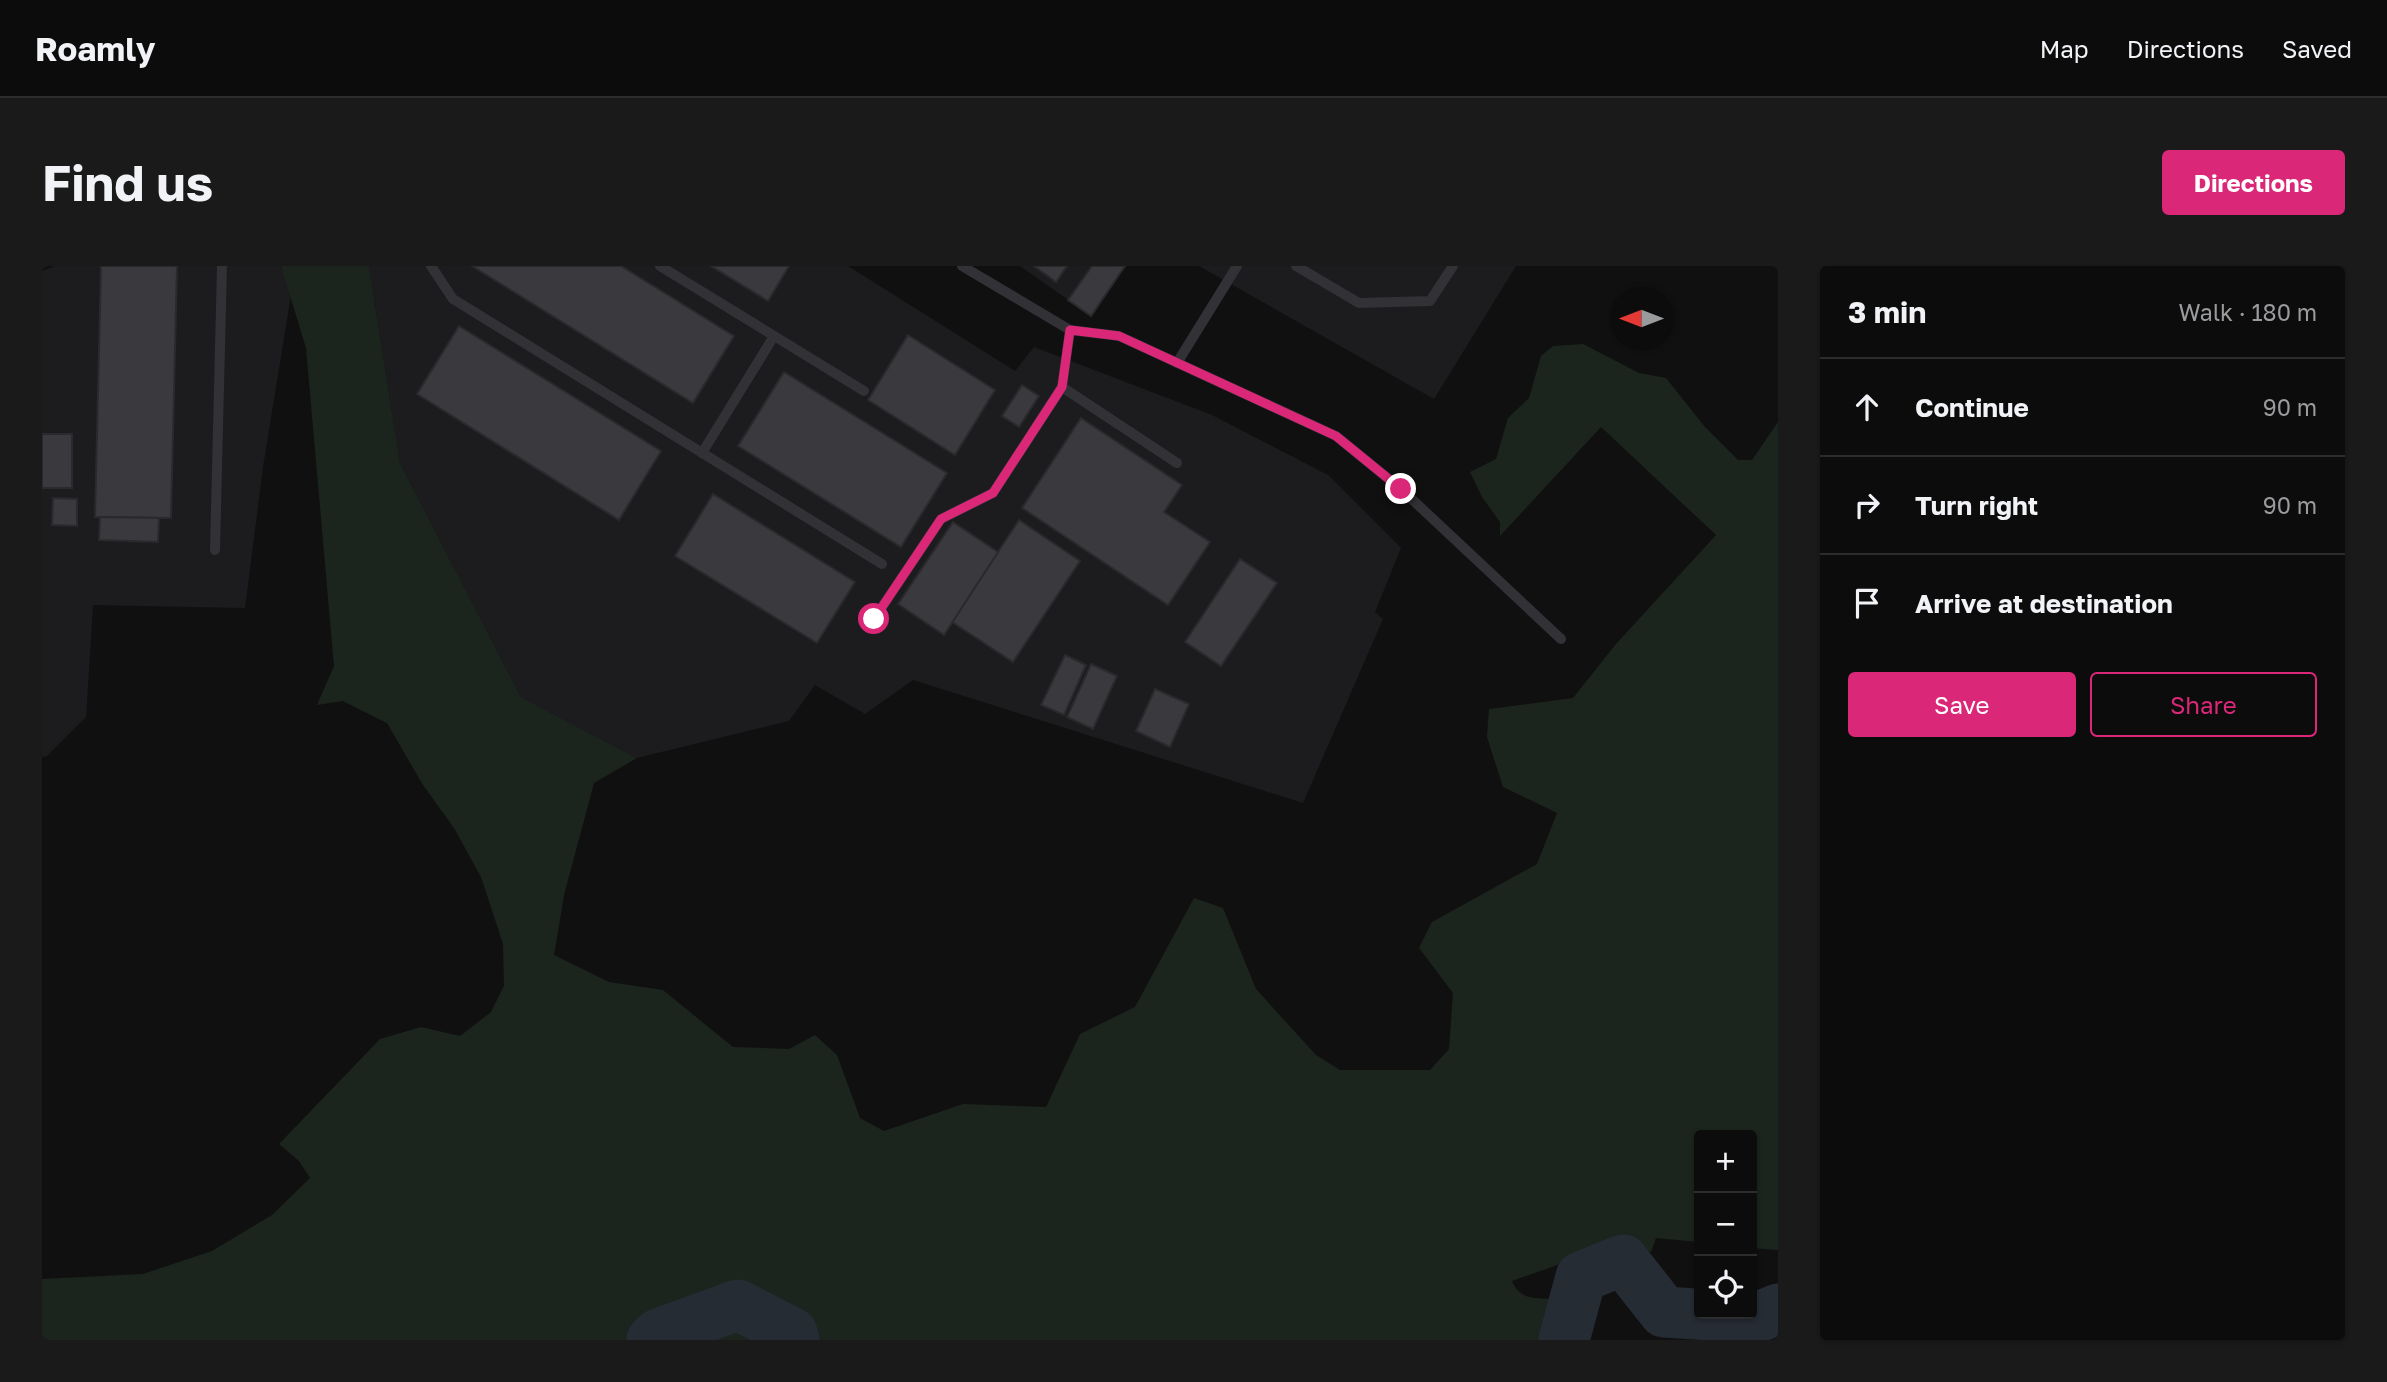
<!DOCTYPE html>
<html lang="en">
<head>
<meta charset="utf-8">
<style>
  :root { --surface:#0c0c0d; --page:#1a1a1b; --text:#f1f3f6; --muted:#9a9b9d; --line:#2c2c2e; --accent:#db2777 }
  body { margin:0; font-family:"Golos Text",sans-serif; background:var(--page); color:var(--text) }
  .controls { position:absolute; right:21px; bottom:21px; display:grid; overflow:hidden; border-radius:7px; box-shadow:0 2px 5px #0004 }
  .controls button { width:63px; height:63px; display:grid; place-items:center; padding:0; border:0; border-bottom:2px solid var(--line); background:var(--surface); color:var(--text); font:35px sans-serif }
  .compass { position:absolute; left:1568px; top:21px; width:63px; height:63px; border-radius:50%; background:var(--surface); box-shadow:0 2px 5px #0004; rotate:270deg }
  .stop { position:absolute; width:21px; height:21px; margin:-16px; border:5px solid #db2777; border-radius:50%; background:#fff }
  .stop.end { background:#db2777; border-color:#fff; box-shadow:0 2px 7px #0008 }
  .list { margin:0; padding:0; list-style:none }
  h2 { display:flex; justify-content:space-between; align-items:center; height:91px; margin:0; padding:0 28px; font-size:30px }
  h2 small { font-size:23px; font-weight:400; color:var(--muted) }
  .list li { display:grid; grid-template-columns:46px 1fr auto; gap:21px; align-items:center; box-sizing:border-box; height:98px; padding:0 28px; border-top:2px solid var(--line) }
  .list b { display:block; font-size:26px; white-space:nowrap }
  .list em { font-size:23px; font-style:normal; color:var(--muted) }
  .actions { display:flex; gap:14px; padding:21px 28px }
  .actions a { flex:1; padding:16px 0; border:2px solid var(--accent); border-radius:7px; text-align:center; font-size:24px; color:var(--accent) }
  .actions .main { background:var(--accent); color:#fff }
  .icon { flex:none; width:38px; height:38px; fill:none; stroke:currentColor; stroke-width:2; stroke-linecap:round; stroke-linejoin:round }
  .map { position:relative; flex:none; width:1736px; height:1074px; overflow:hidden; border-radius:7px }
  header { display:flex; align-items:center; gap:42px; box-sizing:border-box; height:98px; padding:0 35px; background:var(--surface); border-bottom:2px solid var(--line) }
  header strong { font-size:33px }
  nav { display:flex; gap:38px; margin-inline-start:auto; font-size:24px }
  .intro { display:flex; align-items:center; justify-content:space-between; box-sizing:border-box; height:168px; padding:0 42px }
  h1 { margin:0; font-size:49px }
  .button { padding:18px 32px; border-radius:7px; background:var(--accent); color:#fff; font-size:24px; font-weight:700 }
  main { display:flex; gap:42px; padding:0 42px }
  aside { flex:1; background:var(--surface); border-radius:7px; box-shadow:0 2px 5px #0004 }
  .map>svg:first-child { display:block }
  .built { fill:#1c1c1e }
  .green { fill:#1c241e }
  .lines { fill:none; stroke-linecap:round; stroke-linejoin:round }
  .river { stroke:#262c34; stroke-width:51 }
  .building { fill:#3a3a3e; stroke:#2a2a2d; stroke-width:2 }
  .service { stroke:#313136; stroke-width:10 }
  .route { stroke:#db2777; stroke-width:9 }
</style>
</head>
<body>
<header>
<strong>Roamly</strong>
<nav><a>Map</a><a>Directions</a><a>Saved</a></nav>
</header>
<div class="intro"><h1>Find us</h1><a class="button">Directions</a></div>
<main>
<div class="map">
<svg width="1736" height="1074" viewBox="0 0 1736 1074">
  <rect width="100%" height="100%" fill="#101011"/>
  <g class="built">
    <path d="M 13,0 L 239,0 L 249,29 L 221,201 L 203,342 L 51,339 L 44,451 L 5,490 L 0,491 L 0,5 Z"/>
    <path d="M 327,0 L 806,0 L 973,105 L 992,81 L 1170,149 L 1286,209 L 1359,282 L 1333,346 L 1341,353 L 1261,537 L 871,414 L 823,448 L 773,419 L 747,455 L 595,492 L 479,431 L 358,197 Z"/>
    <path d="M 978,0 L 1083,0 L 1049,50 Z"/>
    <path d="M 1157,0 L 1474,0 L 1392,133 Z"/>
  </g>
  <path class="green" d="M 239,0 L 327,0 L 358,197 L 479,431 L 595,492 L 552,517 L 522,629 L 512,689 L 567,716 L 621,724 L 691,781 L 747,783 L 773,769 L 795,789 L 818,852 L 842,865 L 921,838 L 1004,841 L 1038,768 L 1093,741 L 1152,632 L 1181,642 L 1214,723 L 1274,789 L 1298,804 L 1388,804 L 1407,783 L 1411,727 L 1377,682 L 1390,656 L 1495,598 L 1515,547 L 1461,521 L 1445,471 L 1447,443 L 1531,432 L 1574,378 L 1674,269 L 1559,161 L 1458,270 L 1458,256 L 1440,231 L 1428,206 L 1454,193 L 1466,152 L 1487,132 L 1499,90 L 1511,80 L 1541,78 L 1597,107 L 1624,112 L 1663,161 L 1696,194 L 1710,194 L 1736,156 L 1736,984 L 1710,982 L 1710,869 L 1657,869 L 1657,976 L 1614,972 L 1609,986 L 1581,980 L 1553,991 L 1538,991 L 1470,1015 C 1482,1044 1511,1023 1528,1042 C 1536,1051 1538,1064 1541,1074 L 0,1074 L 0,1013 L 101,1008 L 170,985 L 230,949 L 268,912 L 257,895 L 237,878 L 338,773 L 379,761 L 418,770 L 449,746 L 462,720 L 461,678 L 439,611 L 412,562 L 381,519 L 345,457 L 301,435 L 275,439 L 292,400 L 264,82 Z"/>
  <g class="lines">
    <g class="river">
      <path d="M 610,1074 L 616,1068 L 696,1039 L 750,1067 L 752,1074"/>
      <path d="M 1522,1074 L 1539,1011 L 1581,994 L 1622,1046 L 1714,1052 L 1736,1043"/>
    </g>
  </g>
  <g class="building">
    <path d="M 59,0 L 135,0 L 129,252 L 53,251 Z"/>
    <path d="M 430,0 L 579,0 L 692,70 L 651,137 Z"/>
    <path d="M 669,0 L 747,0 L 726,35 Z"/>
    <path d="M 992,0 L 1025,0 L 1014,16 Z"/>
    <path d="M 1050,0 L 1083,0 L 1049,50 L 1026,34 Z"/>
    <path d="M 417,60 L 619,185 L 577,254 L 375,128 Z"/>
    <path d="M 866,69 L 953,124 L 913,189 L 826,134 Z"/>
    <path d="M 742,106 L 905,207 L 859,281 L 696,180 Z"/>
    <path d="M 980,119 L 997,130 L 977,161 L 960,150 Z"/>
    <path d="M 1039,152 L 1140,219 L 1122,246 L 1168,276 L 1126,339 L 980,242 Z"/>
    <rect x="0" y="168" width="30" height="54"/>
    <path d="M 671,228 L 813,316 L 775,377 L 633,290 Z"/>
    <path d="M 11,232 L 35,233 L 35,260 L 10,259 Z"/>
    <path d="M 58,251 L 117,252 L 116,276 L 57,274 Z"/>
    <path d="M 977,254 L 1038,295 L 971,396 L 910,356 Z"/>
    <path d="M 911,256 L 956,286 L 902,369 L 856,338 Z"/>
    <path d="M 1198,293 L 1235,317 L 1179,400 L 1143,376 Z"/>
    <path d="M 1023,389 L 1044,399 L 1022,449 L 999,439 Z"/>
    <path d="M 1049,398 L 1075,410 L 1051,463 L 1025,451 Z"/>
    <path d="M 1113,423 L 1147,438 L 1128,481 L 1094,465 Z"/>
  </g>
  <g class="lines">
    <g class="service">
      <path d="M 389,0 L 411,33 L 840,298"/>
      <path d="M 618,0 L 822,125"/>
      <path d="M 1254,0 L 1317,37 L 1388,35 L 1411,0"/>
      <path d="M 1028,64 L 1077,70 L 1294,170 L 1359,223 L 1519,373"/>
      <path d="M 1135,97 L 1195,0"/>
      <path d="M 1020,121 L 1135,197"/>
      <path d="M 660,187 L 732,70"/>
      <path d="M 173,284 L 180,0"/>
      <path d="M 832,353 L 899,253 L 951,227 L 1020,121 L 1028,64 L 920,0"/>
    </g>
  </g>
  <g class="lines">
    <path class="route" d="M 832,353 L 899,253 L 951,227 L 1020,121 L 1028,64 L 1077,70 L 1294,170 L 1359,223"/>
  </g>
</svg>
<div class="controls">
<button>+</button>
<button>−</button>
<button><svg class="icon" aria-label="locate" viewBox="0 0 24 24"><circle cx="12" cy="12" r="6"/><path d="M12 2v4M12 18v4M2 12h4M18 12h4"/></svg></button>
</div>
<svg class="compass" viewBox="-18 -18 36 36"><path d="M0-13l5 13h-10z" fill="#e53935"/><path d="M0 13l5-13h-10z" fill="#9a9b9d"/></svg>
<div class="stop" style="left:832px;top:353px"></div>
<div class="stop end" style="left:1359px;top:223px"></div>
</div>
<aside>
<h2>3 min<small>Walk · 180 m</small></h2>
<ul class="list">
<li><svg class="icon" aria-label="ahead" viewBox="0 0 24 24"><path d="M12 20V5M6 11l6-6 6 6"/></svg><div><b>Continue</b></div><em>90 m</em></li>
<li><svg class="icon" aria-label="right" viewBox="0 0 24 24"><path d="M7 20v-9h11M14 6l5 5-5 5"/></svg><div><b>Turn right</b></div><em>90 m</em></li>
<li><svg class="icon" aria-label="arrive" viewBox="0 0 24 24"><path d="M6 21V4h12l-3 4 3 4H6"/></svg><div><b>Arrive at destination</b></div></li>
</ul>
<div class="actions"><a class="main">Save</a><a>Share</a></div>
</aside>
</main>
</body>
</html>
